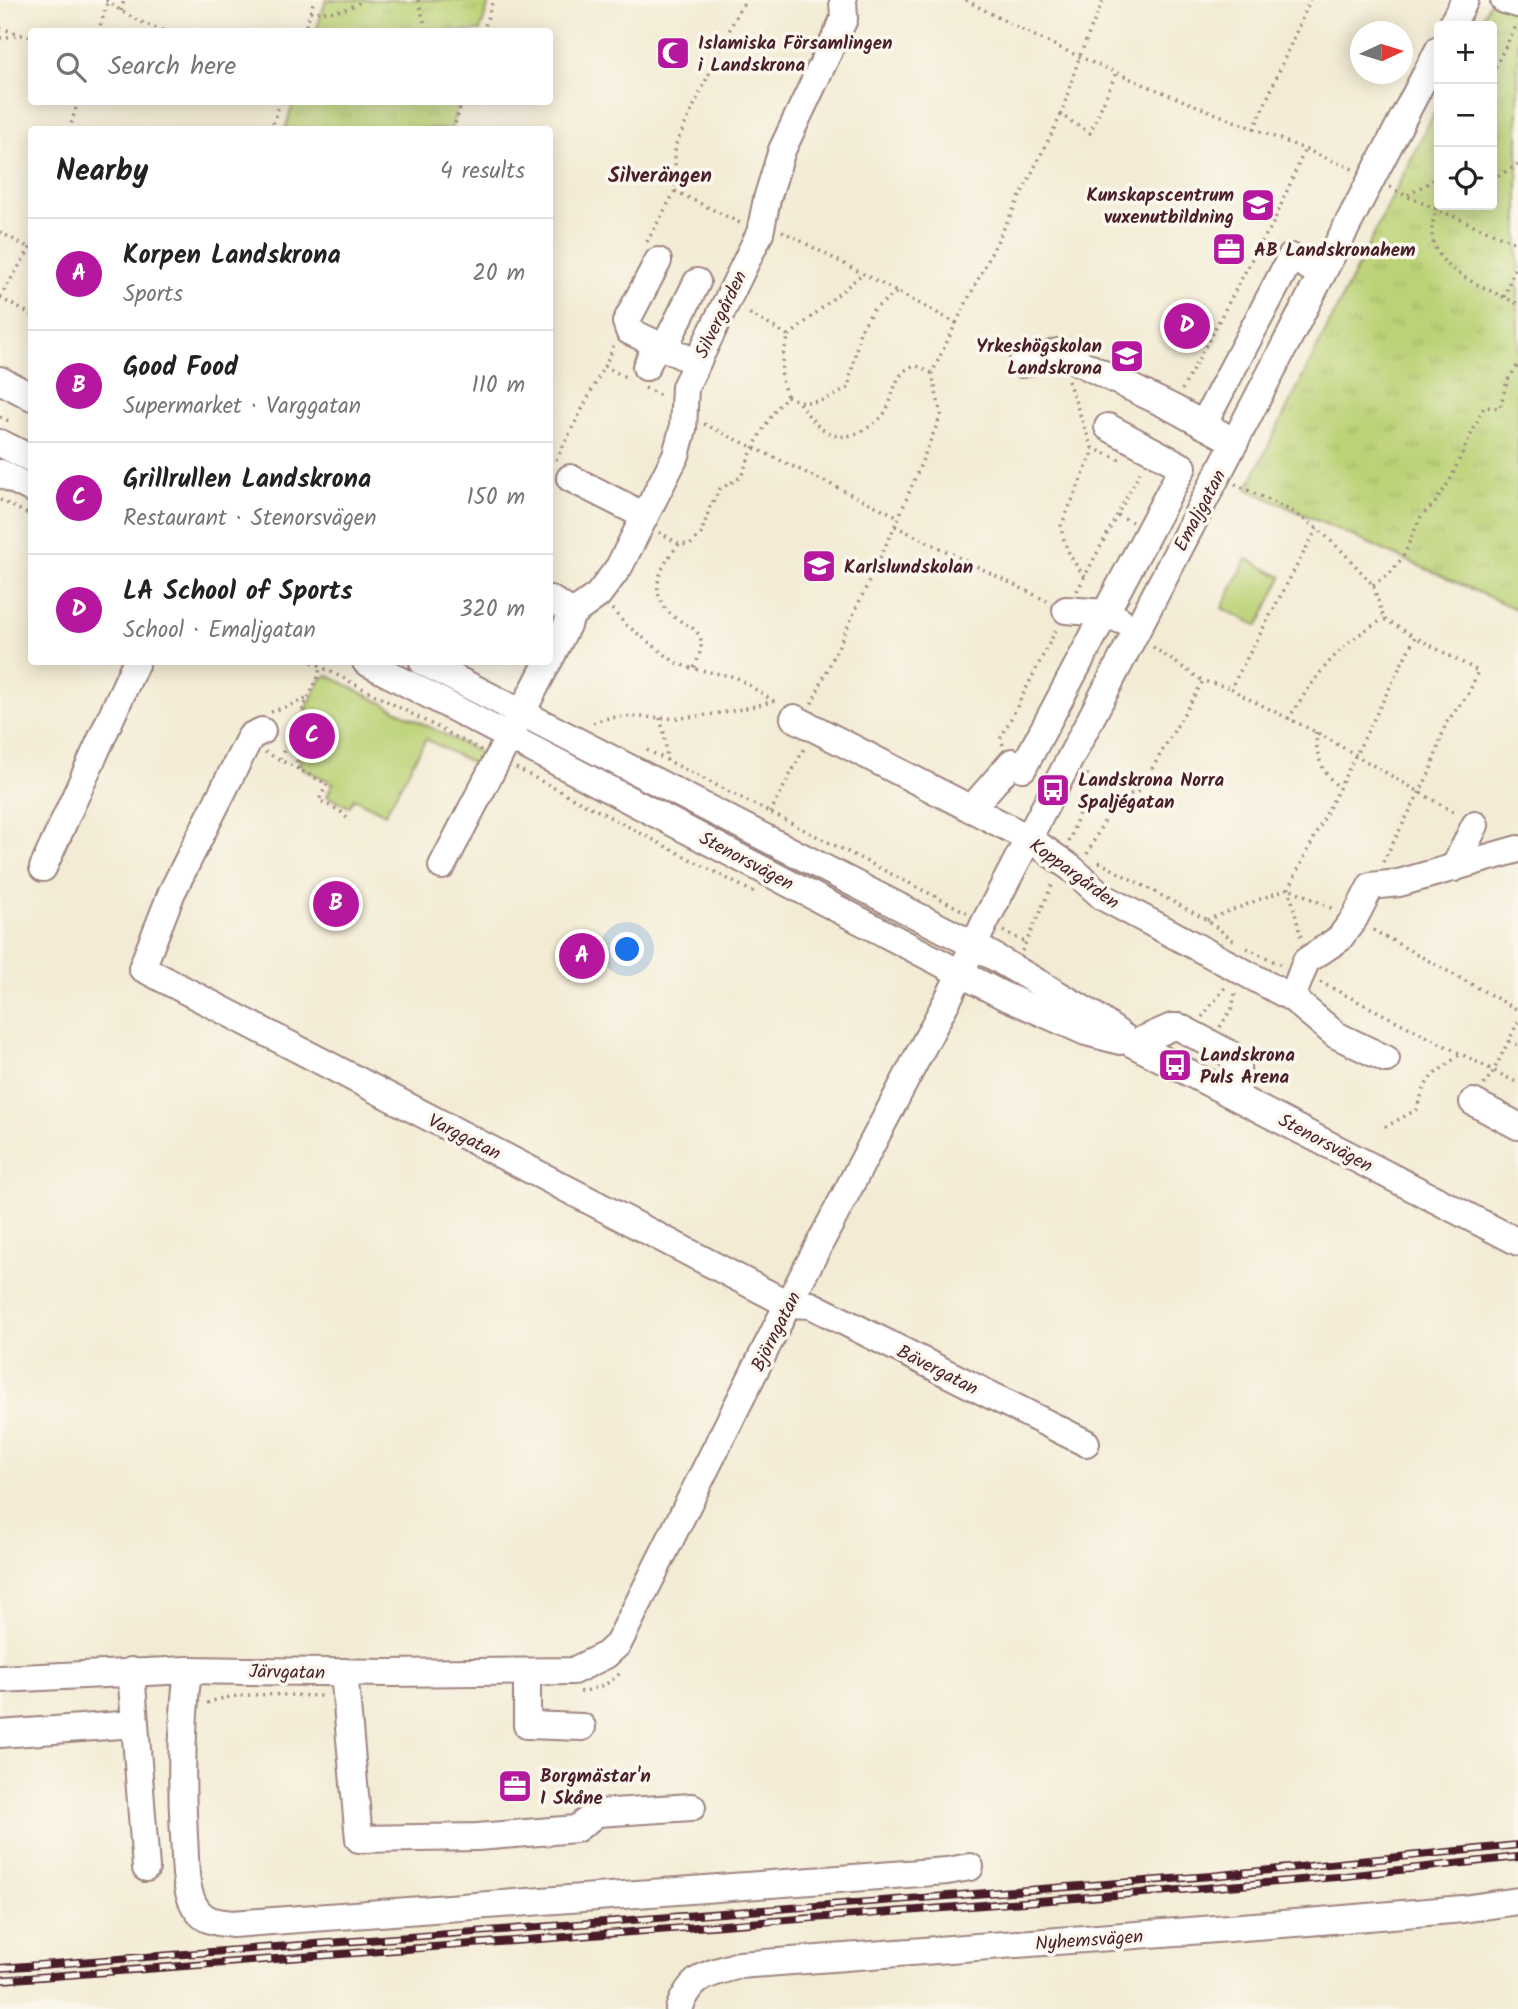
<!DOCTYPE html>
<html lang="en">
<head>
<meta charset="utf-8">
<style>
  :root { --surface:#fff; --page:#f6f6f6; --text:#222; --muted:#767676; --line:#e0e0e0; --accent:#b5179e }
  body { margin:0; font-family:Kalam,sans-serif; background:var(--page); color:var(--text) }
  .controls { position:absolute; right:21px; top:21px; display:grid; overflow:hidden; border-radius:7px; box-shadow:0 4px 18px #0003 }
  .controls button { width:63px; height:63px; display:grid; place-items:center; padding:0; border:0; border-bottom:2px solid var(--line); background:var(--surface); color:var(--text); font:35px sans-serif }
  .compass { position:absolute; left:1350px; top:21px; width:63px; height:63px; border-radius:50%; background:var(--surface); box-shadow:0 4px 18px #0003; rotate:86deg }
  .you { position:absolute; left:628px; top:950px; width:24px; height:24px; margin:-18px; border:5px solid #fff; border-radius:50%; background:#1a73e8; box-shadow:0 0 0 10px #1a73e833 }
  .badge { display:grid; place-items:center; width:46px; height:46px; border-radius:50%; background:var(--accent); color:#fff; font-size:23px; font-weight:700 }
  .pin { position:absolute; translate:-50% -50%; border:4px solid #fff; box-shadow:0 2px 7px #0006 }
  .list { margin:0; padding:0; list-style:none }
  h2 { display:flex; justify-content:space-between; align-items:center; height:91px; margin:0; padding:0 28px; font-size:30px }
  h2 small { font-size:23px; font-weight:400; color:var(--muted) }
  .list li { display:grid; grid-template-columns:46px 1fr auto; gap:21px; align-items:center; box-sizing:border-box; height:112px; padding:0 28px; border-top:2px solid var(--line) }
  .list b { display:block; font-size:26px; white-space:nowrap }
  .list p { margin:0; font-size:23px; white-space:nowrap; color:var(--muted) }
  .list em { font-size:23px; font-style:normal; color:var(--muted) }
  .icon { flex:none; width:38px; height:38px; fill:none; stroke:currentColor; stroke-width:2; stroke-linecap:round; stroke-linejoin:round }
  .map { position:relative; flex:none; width:1518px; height:2009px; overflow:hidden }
  .search { position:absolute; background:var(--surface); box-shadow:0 4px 18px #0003; left:28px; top:28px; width:525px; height:77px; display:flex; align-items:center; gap:18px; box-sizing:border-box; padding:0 24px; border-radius:7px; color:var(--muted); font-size:26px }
  .panel { position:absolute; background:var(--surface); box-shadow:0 4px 18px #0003; left:28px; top:126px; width:525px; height:539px; border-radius:7px }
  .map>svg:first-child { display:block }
  .grass { fill:#bbd276; stroke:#827850; stroke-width:2 }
  .park { fill:url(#park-tufts); stroke:#827850; stroke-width:2 }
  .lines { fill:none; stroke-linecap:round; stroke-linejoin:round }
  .minor-casing { stroke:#9e8580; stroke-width:30 }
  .path { stroke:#9e8580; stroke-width:3.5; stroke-dasharray:2 5; stroke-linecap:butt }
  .minor { stroke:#fff; stroke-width:26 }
  .rail-casing { stroke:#4a1f2b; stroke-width:8 }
  .rail { stroke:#fbf7ec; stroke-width:5; stroke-dasharray:16; stroke-linecap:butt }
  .labels { text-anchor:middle; stroke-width:7; stroke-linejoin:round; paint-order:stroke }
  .poi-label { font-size:19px; font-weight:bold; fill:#4a1f2b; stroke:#fbf7ec; text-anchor:start }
  .street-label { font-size:19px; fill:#4a1f2b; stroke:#fbf7ec }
  .neighbourhood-label { font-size:21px; font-weight:bold; fill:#4a1f2b; stroke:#fbf7ec }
</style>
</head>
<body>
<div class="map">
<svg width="1518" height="2009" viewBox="0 0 1518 2009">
  <defs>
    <pattern id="park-tufts" width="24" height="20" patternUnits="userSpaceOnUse" patternTransform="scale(1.75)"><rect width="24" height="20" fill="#bbd276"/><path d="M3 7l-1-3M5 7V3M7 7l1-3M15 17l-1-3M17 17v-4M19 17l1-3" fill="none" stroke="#a2b466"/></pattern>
  </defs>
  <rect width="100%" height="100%" fill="#fbf7ec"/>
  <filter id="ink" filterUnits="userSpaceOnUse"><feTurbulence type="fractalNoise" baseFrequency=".0143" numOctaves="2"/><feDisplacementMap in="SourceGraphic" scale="14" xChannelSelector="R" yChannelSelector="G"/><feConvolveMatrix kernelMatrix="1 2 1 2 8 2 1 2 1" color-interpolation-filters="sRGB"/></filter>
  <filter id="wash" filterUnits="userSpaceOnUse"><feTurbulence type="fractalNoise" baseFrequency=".00686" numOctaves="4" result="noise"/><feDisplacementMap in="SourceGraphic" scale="28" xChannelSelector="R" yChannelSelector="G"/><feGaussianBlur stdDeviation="1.57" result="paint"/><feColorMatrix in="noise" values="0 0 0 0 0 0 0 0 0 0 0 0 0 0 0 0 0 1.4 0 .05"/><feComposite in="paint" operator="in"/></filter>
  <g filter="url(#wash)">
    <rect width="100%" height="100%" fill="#f3ebd4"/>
    <g class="grass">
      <path d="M 1247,559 L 1282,577 L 1258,626 L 1222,608 Z"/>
      <path d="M 327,675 L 481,753 L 484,757 L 480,767 L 426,739 L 385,814 L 354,798 L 349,807 L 327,796 L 333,783 L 302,768 L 294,744 L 295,734 L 320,680 Z"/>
    </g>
    <g class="park">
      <path d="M 326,0 L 490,0 L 480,31 L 316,31 Z"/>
      <path d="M 1491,0 L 1518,0 L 1518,610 L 1247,489 L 1439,103 L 1439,205 L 1492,205 L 1492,26 L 1478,26 Z"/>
      <path d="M 294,102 L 459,102 L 451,129 L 285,129 Z"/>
    </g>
  </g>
  <g filter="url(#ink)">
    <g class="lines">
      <g class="minor-casing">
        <g id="minor">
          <path d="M 1504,0 L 1518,4"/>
          <path d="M 1451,26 L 1465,0"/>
          <path d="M 658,261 L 626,322 L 629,331 L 697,363"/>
          <path d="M 664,348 L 697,282"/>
          <path d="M 1022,364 L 1058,352 L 1173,408 L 1235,442"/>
          <path d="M 646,367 L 657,344"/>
          <path d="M 0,380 L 32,397"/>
          <path d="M 1203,425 L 1291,257 L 1322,274"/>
          <path d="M 0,443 L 32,459"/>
          <path d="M 0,473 L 32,489"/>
          <path d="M 570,478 L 645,516"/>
          <path d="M 550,599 L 573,613"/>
          <path d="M 1066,610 L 1105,613 L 1120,620"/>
          <path d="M 550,659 L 573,613 L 598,595 L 619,567 L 676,455 L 683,429 L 685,387 L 760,233 L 767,199 L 782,150 L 844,19 L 843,0"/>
          <path d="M 366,662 L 1002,995 L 1086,1032 L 1120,1041"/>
          <path d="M 423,662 L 974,945 L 1093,1015 L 1133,1044 L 1518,1242"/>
          <path d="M 794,718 L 1030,839 L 1071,868 L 1103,897 L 1292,998 L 1336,1035 L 1386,1059"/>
          <path d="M 262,731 L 251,736 L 247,743 L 172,892 L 142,968 L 788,1304 L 811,1305 L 1086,1443"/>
          <path d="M 971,809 L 1012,762 L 1023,768 L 1183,467 L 1108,427"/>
          <path d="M 442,866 L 548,662"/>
          <path d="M 43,868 L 136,662"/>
          <path d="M 1454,868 L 1475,825"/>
          <path d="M 1292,998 L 1306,961 L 1339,939 L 1354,919 L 1371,886 L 1399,883 L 1518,849"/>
          <path d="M 1133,1044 L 1172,1027 L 1179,1027 L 1230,1054 L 1237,1066 L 1238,1097"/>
          <path d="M 1473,1102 L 1518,1126"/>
          <path d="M 188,1670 C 181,1726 181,1781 184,1837 C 186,1859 183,1893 198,1911 C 206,1922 219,1922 232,1924 L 947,1871 L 970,1867"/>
          <path d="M 131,1671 L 146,1868"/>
          <path d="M 344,1672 L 359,1839 L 477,1837 L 576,1829 L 597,1813 L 692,1807"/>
          <path d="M 527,1672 L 527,1725 L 582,1727"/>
          <path d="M 0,1679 L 188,1670 L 387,1673 L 573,1671 L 606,1655 L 618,1644 L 788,1304 L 950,995 L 985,922 L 1439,49"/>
          <path d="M 0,1734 L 135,1724"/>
          <path d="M 679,2009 C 692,1975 706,1975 739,1965 L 1308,1922 L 1463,1909 L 1518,1901"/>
        </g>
      </g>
      <g class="path">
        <path d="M 106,0 C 126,16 145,25 169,32"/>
        <path d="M 418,0 L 427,32"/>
        <path d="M 966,0 C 1089,69 1225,115 1355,170"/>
        <path d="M 121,11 L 124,0"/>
        <path d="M 310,11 C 331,13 346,12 363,0"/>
        <path d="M 0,28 L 20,34"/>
        <path d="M 98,32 L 108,2"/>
        <path d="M 304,32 L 314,0"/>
        <path d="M 483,32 L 493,0"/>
        <path d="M 0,38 L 22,35 L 32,37"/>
        <path d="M 1492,73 L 1517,24"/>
        <path d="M 1061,115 L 1080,55 L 1103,0"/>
        <path d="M 1254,129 L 1310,0"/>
        <path d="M 69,130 L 78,102"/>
        <path d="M 271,130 L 280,102"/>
        <path d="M 453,130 L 462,102"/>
        <path d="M 1435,179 L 1439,191"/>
        <path d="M 1492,179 L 1518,165"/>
        <path d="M 1390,187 L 1406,196 L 1518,244"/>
        <path d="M 675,191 L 742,224"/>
        <path d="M 1408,195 L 1435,179 L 1439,172"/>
        <path d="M 1445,205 L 1437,209 C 1413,265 1479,284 1518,304"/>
        <path d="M 782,231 L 956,323 L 932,373 L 941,415 L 899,517"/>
        <path d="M 0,232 L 29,248"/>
        <path d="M 647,242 L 675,191 L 675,146 L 739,10 L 747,0"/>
        <path d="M 0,297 L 32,245"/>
        <path d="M 1504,297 L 1518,259"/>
        <path d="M 0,298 L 32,315"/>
        <path d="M 956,323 L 1061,115 L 1090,133 L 1117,71"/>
        <path d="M 789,336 L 862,274"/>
        <path d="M 604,366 L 629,379"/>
        <path d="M 1068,381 L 1092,448 L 1092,454 L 1061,526 C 1063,544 1073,564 1086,577"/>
        <path d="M 645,388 L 663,397"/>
        <path d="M 1182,390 L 1260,244 L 1272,226 L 1305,149"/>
        <path d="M 787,396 C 808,408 829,400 848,388 L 860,331 L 873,310 L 897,292"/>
        <path d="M 799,403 C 816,426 831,446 862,431 C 869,427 879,421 884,414 C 896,396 891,374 915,365 L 932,373"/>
        <path d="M 0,417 L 11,422"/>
        <path d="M 704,424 L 899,517 L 811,705"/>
        <path d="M 1092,448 L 1121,460"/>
        <path d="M 556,460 L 613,349 L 613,345"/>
        <path d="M 1235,484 L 1290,510 L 1317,528 L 1344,553 L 1373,585 L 1384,619 L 1415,637 L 1289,888 L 1301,938"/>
        <path d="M 0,500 L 32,516"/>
        <path d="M 1118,515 L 1132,522"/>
        <path d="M 895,526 L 1047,601"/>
        <path d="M 1317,528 L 1231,688 L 1241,695 L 1316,732 L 1457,814"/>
        <path d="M 659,532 L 679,544 L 690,545 L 701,534 L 710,507 L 720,489 L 741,477 C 753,446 765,421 787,396 C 778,375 781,357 789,336 L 745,311"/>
        <path d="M 679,544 C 660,567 645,593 674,617 C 682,623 695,626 700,637 C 704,648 697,659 694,669"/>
        <path d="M 1373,585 L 1391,572 L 1403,557 L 1421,516 L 1435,503 L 1450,480 L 1484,407 L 1500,408 L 1507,381 L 1518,365"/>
        <path d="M 1077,591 L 1142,468"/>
        <path d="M 612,609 L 625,624 L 676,663 L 694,669 L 736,677 L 778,704"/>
        <path d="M 1153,647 L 1203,681"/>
        <path d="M 312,662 L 481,750"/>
        <path d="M 271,712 L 306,699"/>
        <path d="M 660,718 L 665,737 L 667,761"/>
        <path d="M 1288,719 C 1317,675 1337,644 1384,619"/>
        <path d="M 593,723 C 620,711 652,720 681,718 C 712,715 743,710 774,701"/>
        <path d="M 1316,732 C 1316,755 1321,773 1340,788"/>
        <path d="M 1003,745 L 1001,738 L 1058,626"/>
        <path d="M 647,750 L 968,913"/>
        <path d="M 265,752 L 327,784 L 319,800 L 341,812 L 348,819"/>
        <path d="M 280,759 L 288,741"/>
        <path d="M 516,768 L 757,894"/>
        <path d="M 299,769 L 289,739 L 319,675 L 320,662"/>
        <path d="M 770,813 L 805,747"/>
        <path d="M 1069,842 L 1089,784 L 1087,773"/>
        <path d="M 1087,854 L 1115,800 L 1139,791 L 1203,681 L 1231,688"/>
        <path d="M 1099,862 L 1207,920 L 1234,941"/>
        <path d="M 1383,862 L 1430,772 L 1446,723 L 1469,693 L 1478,671 L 1415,637"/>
        <path d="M 1207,920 L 1289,888 L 1335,910"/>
        <path d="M 1373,930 L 1518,1010"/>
        <path d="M 1003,931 L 1025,942"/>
        <path d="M 1247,948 L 1281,965"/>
        <path d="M 1022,951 L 1054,881"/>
        <path d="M 1320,982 L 1518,1083"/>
        <path d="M 1202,1017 L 1227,985"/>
        <path d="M 1220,1027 L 1232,1008 L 1236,990"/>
        <path d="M 1509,1041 L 1518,1045"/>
        <path d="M 1484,1085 L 1494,1070 L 1518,1022"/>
        <path d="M 1385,1127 L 1416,1110 L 1425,1086 L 1432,1076 L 1462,1053"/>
        <path d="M 580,1692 C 596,1689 609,1685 620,1673"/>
        <path d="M 207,1703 C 242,1690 287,1696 324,1696"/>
      </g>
      <use href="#minor" class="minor"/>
      <g class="rail-casing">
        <g id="rail">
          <path d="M 0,1968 L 1211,1876 L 1518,1845"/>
          <path d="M 0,1980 L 1168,1891 L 1336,1877 L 1518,1857"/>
        </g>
      </g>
      <use href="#rail" class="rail"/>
    </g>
  </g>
  <defs>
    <g id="mosque-square" transform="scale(1.75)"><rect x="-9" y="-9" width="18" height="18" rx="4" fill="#b5179e" stroke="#fbf7ec"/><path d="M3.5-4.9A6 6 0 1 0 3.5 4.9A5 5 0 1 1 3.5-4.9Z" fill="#fff"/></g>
    <g id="school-square" transform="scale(1.75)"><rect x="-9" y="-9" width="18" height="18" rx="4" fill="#b5179e" stroke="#fbf7ec"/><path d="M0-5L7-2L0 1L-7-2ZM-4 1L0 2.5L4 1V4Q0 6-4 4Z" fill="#fff"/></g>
    <g id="office-square" transform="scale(1.75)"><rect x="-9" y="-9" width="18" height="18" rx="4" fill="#b5179e" stroke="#fbf7ec"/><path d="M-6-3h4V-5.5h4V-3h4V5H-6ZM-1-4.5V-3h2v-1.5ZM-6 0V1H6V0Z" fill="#fff"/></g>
    <g id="university-square" transform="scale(1.75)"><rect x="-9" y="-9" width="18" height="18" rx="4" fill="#b5179e" stroke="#fbf7ec"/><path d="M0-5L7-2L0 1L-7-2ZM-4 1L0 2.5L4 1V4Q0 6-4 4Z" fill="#fff"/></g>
    <g id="bus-square" transform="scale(1.75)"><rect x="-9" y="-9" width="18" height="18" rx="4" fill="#b5179e" stroke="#fbf7ec"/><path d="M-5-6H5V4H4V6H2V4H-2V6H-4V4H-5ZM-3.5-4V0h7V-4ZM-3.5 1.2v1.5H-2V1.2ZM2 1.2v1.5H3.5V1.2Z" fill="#fff"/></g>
  </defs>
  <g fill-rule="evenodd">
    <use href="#mosque-square" x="673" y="53"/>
    <use href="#school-square" x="1258" y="205"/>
    <use href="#office-square" x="1229" y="249"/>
    <use href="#university-square" x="1127" y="356"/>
    <use href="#school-square" x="819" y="566"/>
    <use href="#bus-square" x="1053" y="790"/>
    <use href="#bus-square" x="1175" y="1065"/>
    <use href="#office-square" x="515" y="1786"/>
  </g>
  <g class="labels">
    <g class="poi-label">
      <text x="698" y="49">Islamiska Församlingen<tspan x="698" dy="22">i Landskrona</tspan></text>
      <text x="1234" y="201" text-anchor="end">Kunskapscentrum<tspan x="1234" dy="22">vuxenutbildning</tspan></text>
      <text x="1254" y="256">AB Landskronahem</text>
      <text x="1102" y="352" text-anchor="end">Yrkeshögskolan<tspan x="1102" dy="22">Landskrona</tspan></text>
      <text x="844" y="573">Karlslundskolan</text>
      <text x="1078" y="786">Landskrona Norra<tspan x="1078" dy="22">Spaljégatan</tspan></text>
      <text x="1200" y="1061">Landskrona<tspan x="1200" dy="22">Puls Arena</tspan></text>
      <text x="540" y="1782">Borgmästar'n<tspan x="540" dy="22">I Skåne</tspan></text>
    </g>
    <g class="street-label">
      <text transform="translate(720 314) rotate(-64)" y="7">Silvergården</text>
      <text transform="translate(1199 510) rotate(-62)" y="7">Emaljgatan</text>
      <text transform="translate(747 860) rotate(28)" y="7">Stenorsvägen</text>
      <text transform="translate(1075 873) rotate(36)" y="7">Koppargården</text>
      <text transform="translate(465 1136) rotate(27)" y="7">Varggatan</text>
      <text transform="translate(1326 1142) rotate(28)" y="7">Stenorsvägen</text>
      <text transform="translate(775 1331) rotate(-63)" y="7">Björngatan</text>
      <text transform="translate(938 1369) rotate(27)" y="7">Bävergatan</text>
      <text transform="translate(287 1671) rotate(1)" y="7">Järvgatan</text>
      <text transform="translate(1089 1939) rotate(-4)" y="7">Nyhemsvägen</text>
    </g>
    <g class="neighbourhood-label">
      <text x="660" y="182">Silverängen</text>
    </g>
  </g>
</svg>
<div class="controls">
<button>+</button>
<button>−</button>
<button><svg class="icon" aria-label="locate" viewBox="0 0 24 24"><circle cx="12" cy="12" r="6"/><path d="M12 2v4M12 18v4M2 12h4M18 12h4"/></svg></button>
</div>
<svg class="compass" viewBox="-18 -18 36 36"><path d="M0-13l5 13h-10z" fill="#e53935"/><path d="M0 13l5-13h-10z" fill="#767676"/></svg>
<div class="you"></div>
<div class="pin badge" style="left:582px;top:956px">A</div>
<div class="pin badge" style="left:336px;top:904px">B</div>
<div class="pin badge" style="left:312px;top:736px">C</div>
<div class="pin badge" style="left:1187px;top:326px">D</div>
<div class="search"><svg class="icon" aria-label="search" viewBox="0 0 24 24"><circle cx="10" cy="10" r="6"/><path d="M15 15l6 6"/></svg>Search here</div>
<section class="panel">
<h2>Nearby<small>4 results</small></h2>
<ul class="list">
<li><span class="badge">A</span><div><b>Korpen Landskrona</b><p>Sports</p></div><em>20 m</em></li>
<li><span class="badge">B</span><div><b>Good Food</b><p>Supermarket · Varggatan</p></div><em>110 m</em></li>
<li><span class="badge">C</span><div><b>Grillrullen Landskrona</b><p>Restaurant · Stenorsvägen</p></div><em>150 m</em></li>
<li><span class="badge">D</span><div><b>LA School of Sports</b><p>School · Emaljgatan</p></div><em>320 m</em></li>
</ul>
</section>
</div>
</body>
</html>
